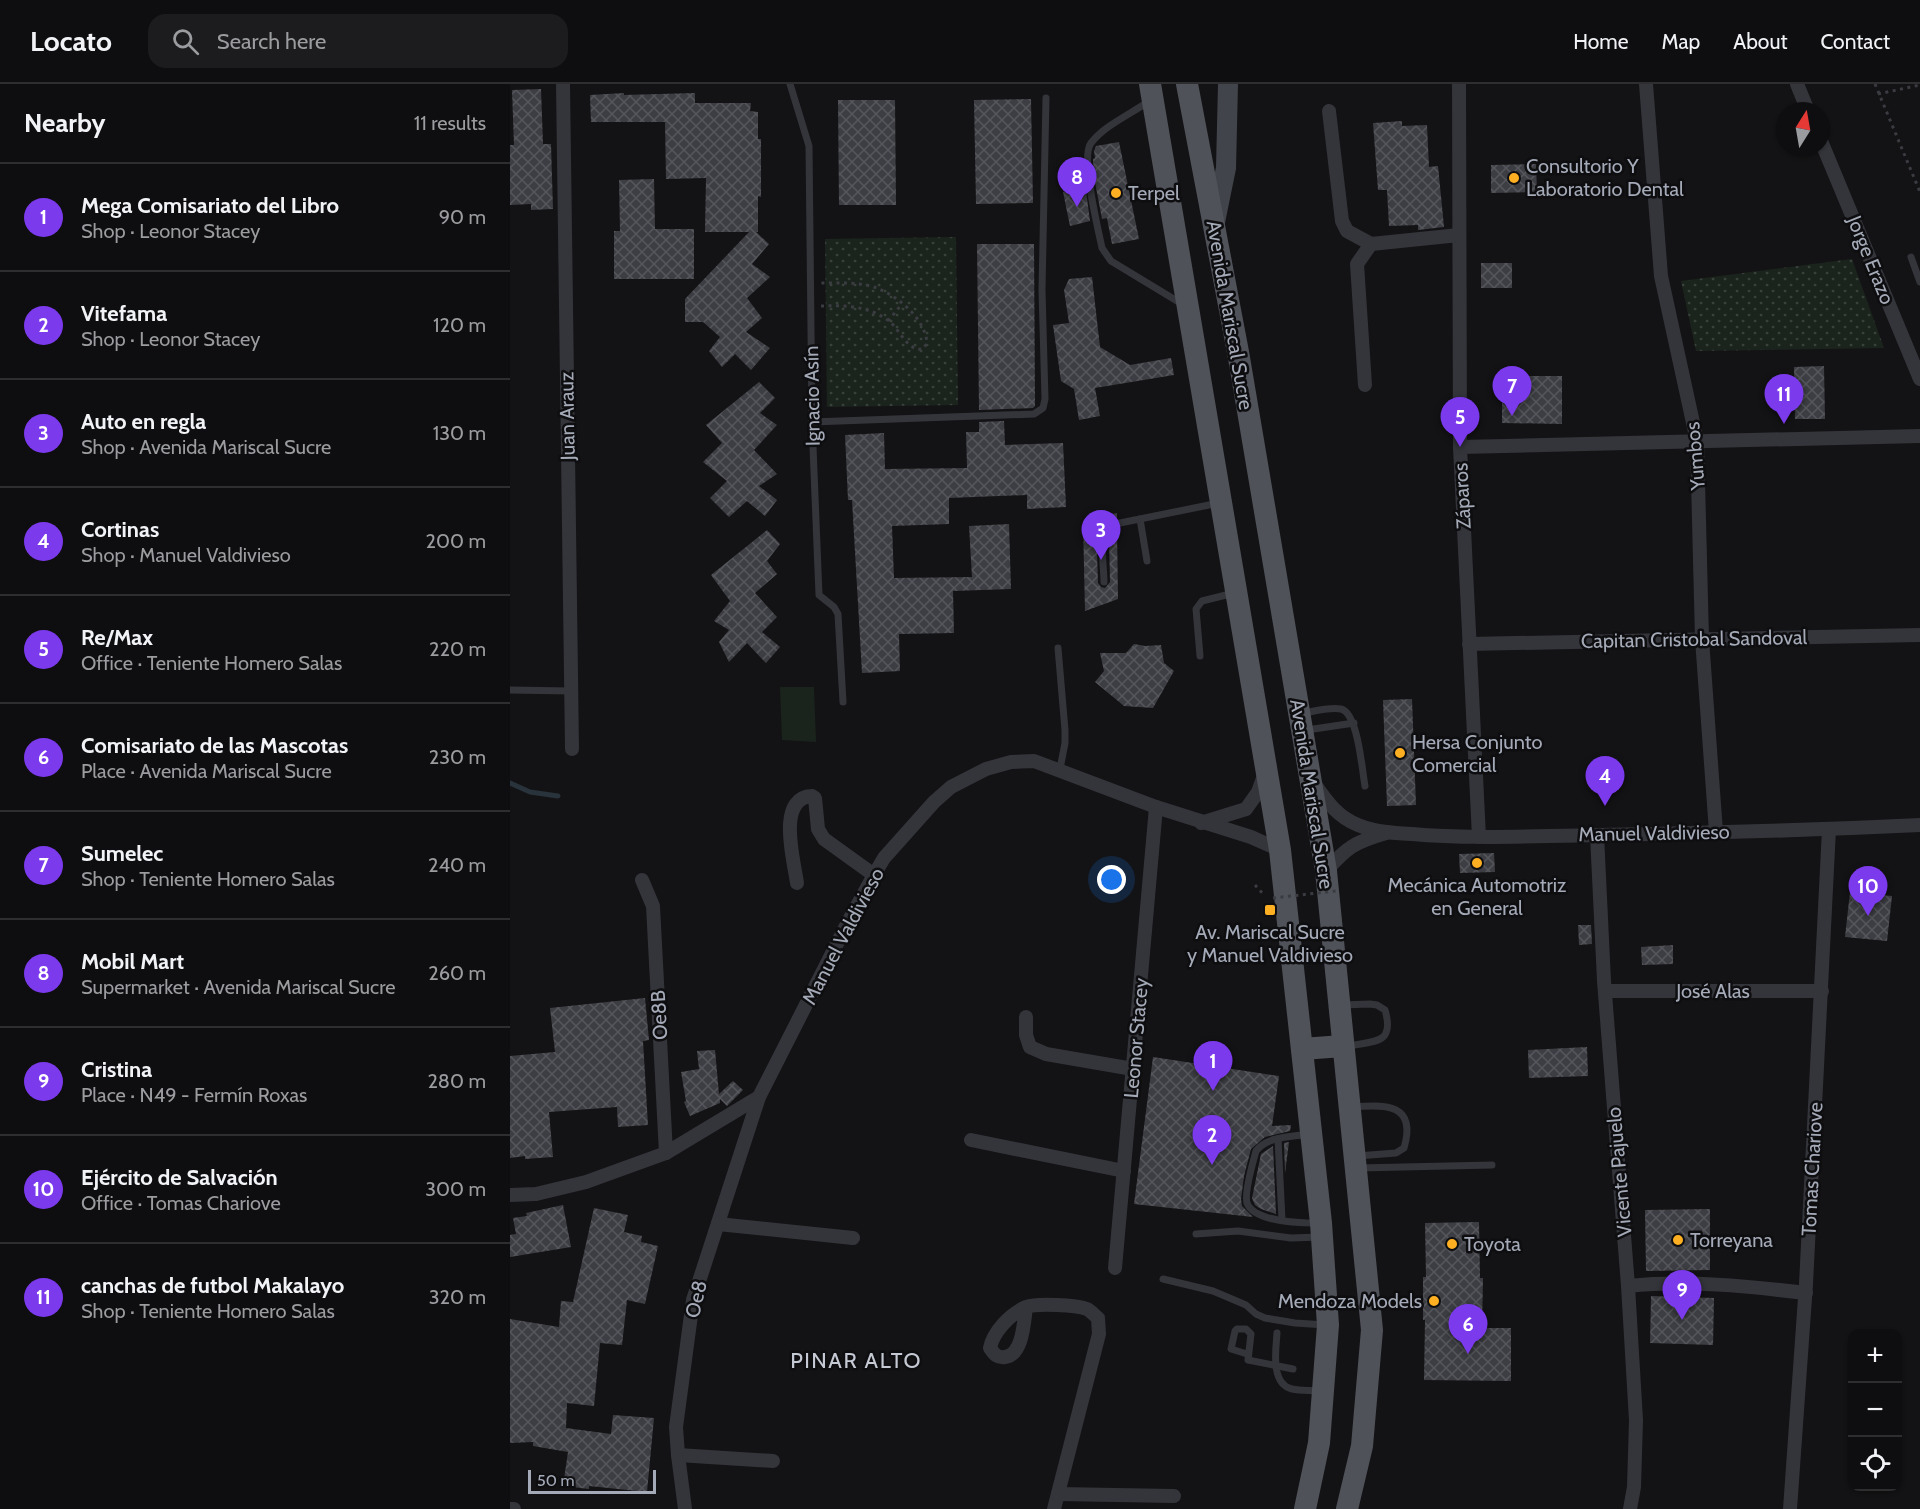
<!DOCTYPE html>
<html lang="en">
<head>
<meta charset="utf-8">
<style>
  :root { --surface:#0e0e10; --page:#1c1c1e; --text:#f1f3f6; --muted:#9b9c9f; --line:#2e2e30; --accent:#7c3aed }
  body { margin:0; font-family:Cabin,sans-serif; background:var(--page); color:var(--text) }
  .controls { position:absolute; right:18px; bottom:18px; display:grid; overflow:hidden; border-radius:12px; box-shadow:0 2px 4px #0004 }
  .controls button { width:54px; height:54px; display:grid; place-items:center; padding:0; border:0; border-bottom:2px solid var(--line); background:var(--surface); color:var(--text); font:30px sans-serif }
  .compass { position:absolute; left:1266px; top:18px; width:54px; height:54px; border-radius:50%; background:var(--surface); box-shadow:0 2px 4px #0004; rotate:11deg }
  .scale { position:absolute; left:18px; bottom:15px; width:128px; box-sizing:border-box; padding-left:6px; border:3px solid #a4aab7; border-top:0; font-size:16px; line-height:21px; white-space:nowrap; color:#a4aab7; -webkit-text-stroke:4px #0e0e10; paint-order:stroke }
  .you { position:absolute; left:602px; top:796px; width:21px; height:21px; margin:-15px; border:4px solid #fff; border-radius:50%; background:#1a73e8; box-shadow:0 0 0 9px #1a73e833 }
  .badge { display:grid; place-items:center; width:39px; height:39px; border-radius:50%; background:var(--accent); color:#fff; font-size:20px; font-weight:700 }
  .pin { position:absolute; translate:-50% -50px; filter:drop-shadow(0 2px 3px #0008) }
  .pin::after { content:''; position:absolute; top:32px; width:21px; height:18px; background:inherit; clip-path:polygon(0 0,100% 0,50% 100%) }
  .list { margin:0; padding:0; list-style:none }
  h2 { display:flex; justify-content:space-between; align-items:center; height:78px; margin:0; padding:0 24px; font-size:26px }
  h2 small { font-size:20px; font-weight:400; color:var(--muted) }
  .list li { display:grid; grid-template-columns:39px 1fr auto; gap:18px; align-items:center; box-sizing:border-box; height:108px; padding:0 24px; border-top:2px solid var(--line) }
  .list b { display:block; font-size:22px; white-space:nowrap }
  .list p { margin:0; font-size:20px; white-space:nowrap; color:var(--muted) }
  .list em { font-size:20px; font-style:normal; color:var(--muted) }
  .icon { flex:none; width:33px; height:33px; fill:none; stroke:currentColor; stroke-width:2; stroke-linecap:round; stroke-linejoin:round }
  .map { position:relative; flex:none; width:1410px; height:1425px; overflow:hidden }
  header { display:flex; align-items:center; gap:36px; box-sizing:border-box; height:84px; padding:0 30px; background:var(--surface); border-bottom:2px solid var(--line) }
  header strong { font-size:28px }
  nav { display:flex; gap:33px; margin-inline-start:auto; font-size:21px }
  .search { width:420px; height:54px; background:var(--page); display:flex; align-items:center; gap:15px; box-sizing:border-box; padding:0 21px; border-radius:18px; color:var(--muted); font-size:22px }
  main { display:flex }
  aside { flex:1; background:var(--surface) }
  .map>svg:first-child { display:block }
  .grass { fill:#1b241c }
  .park { fill:url(#park-dots) }
  .lines { fill:none; stroke-linecap:round; stroke-linejoin:round }
  .stream { stroke:#28333b; stroke-width:5 }
  .building { fill:url(#building-cross-hatch) }
  .path { stroke:#3a3c42; stroke-width:3; stroke-dasharray:3 4.5; stroke-linecap:butt }
  .lane { stroke:#34353b; stroke-width:7 }
  .street { stroke:#34353b; stroke-width:14 }
  .secondary { stroke:#42444b; stroke-width:20 }
  .primary { stroke:#50525a; stroke-width:22 }
  .path-bridge { stroke:#3a3c42; stroke-width:3; stroke-dasharray:3 4.5; stroke-linecap:butt }
  .poi-dot { fill:#ffb022; stroke:#0e0e10; stroke-width:2 }
  .labels { text-anchor:middle; stroke-width:5; stroke-linejoin:round; paint-order:stroke }
  .poi-label { font-size:20px; fill:#a4aab7; stroke:#0e0e10; text-anchor:start }
  .street-label { font-size:20px; fill:#a4aab7; stroke:#0e0e10 }
  .quarter-label { font-size:22px; letter-spacing:1.5px; fill:#c5c9d3; stroke:#0e0e10 }
</style>
</head>
<body>
<header>
<strong>Locato</strong>
<div class="search"><svg class="icon" aria-label="search" viewBox="0 0 24 24"><circle cx="10" cy="10" r="6"/><path d="M15 15l6 6"/></svg>Search here</div>
<nav><a>Home</a><a>Map</a><a>About</a><a>Contact</a></nav>
</header>
<main>
<aside>
<h2>Nearby<small>11 results</small></h2>
<ul class="list">
<li><span class="badge">1</span><div><b>Mega Comisariato del Libro</b><p>Shop · Leonor Stacey</p></div><em>90 m</em></li>
<li><span class="badge">2</span><div><b>Vitefama</b><p>Shop · Leonor Stacey</p></div><em>120 m</em></li>
<li><span class="badge">3</span><div><b>Auto en regla</b><p>Shop · Avenida Mariscal Sucre</p></div><em>130 m</em></li>
<li><span class="badge">4</span><div><b>Cortinas</b><p>Shop · Manuel Valdivieso</p></div><em>200 m</em></li>
<li><span class="badge">5</span><div><b>Re/Max</b><p>Office · Teniente Homero Salas</p></div><em>220 m</em></li>
<li><span class="badge">6</span><div><b>Comisariato de las Mascotas</b><p>Place · Avenida Mariscal Sucre</p></div><em>230 m</em></li>
<li><span class="badge">7</span><div><b>Sumelec</b><p>Shop · Teniente Homero Salas</p></div><em>240 m</em></li>
<li><span class="badge">8</span><div><b>Mobil Mart</b><p>Supermarket · Avenida Mariscal Sucre</p></div><em>260 m</em></li>
<li><span class="badge">9</span><div><b>Cristina</b><p>Place · N49 - Fermín Roxas</p></div><em>280 m</em></li>
<li><span class="badge">10</span><div><b>Ejército de Salvación</b><p>Office · Tomas Chariove</p></div><em>300 m</em></li>
<li><span class="badge">11</span><div><b>canchas de futbol Makalayo</b><p>Shop · Teniente Homero Salas</p></div><em>320 m</em></li>
</ul>
</aside>
<div class="map">
<svg width="1410" height="1425" viewBox="0 0 1410 1425">
  <defs>
    <pattern id="park-dots" width="8" height="8" patternUnits="userSpaceOnUse" patternTransform="scale(1.5)"><rect width="8" height="8" fill="#1b241c"/><path d="M2 2h.1M6 6h.1" fill="none" stroke="#39413b" stroke-width="1.8" stroke-linecap="round"/></pattern>
    <pattern id="building-cross-hatch" width="8" height="8" patternUnits="userSpaceOnUse" patternTransform="scale(1.5)"><rect width="8" height="8" fill="#3d3e43"/><path d="M0 0l8 8M0 8l8-8" fill="none" stroke="#56575c"/></pattern>
  </defs>
  <rect width="100%" height="100%" fill="#131315"/>
  <path class="grass" d="M 270,603 L 304,603 L 306,658 L 272,656 Z"/>
  <g class="park">
    <path d="M 446,153 L 448,321 L 317,323 L 315,155 Z"/>
    <path d="M 1342,175 L 1374,264 L 1186,267 L 1171,197 Z"/>
  </g>
  <g class="lines">
    <path class="stream" d="M 0,699 L 20,708 L 48,712"/>
  </g>
  <g class="building">
    <path d="M 31,5 L 33,60 L 41,60 L 43,125 L 21,126 L 21,120 L 0,121 L 0,61 L 4,61 L 2,6 Z"/>
    <path d="M 114,9 L 114,11 L 185,9 L 185,19 L 241,19 L 240,27 L 248,28 L 248,55 L 251,55 L 251,113 L 248,112 L 248,148 L 246,148 L 259,160 L 242,180 L 260,193 L 237,214 L 252,234 L 236,248 L 260,264 L 241,286 L 225,270 L 212,283 L 199,267 L 210,253 L 193,238 L 175,238 L 175,215 L 239,148 L 195,148 L 196,94 L 156,95 L 155,38 L 81,38 L 80,11 Z"/>
    <path d="M 521,15 L 523,119 L 466,120 L 464,16 Z"/>
    <path d="M 328,16 L 385,16 L 386,121 L 329,121 Z"/>
    <path d="M 892,37 L 892,42 L 917,41 L 919,83 L 928,82 L 934,143 L 908,146 L 908,141 L 879,142 L 877,106 L 868,106 L 863,39 Z"/>
    <path d="M 609,58 L 629,155 L 602,160 L 597,134 L 592,135 L 584,93 L 583,75 L 585,74 L 584,67 L 586,62 Z"/>
    <path d="M 572,77 L 580,137 L 560,142 L 553,108 L 561,106 L 555,80 Z"/>
    <path d="M 1026,80 L 1027,108 L 981,109 L 981,81 Z"/>
    <path d="M 144,95 L 145,145 L 184,145 L 184,195 L 104,195 L 104,147 L 110,147 L 109,96 Z"/>
    <path d="M 467,160 L 524,160 L 525,322 L 523,324 L 469,326 Z"/>
    <rect x="971" y="179" width="31" height="25"/>
    <path d="M 582,193 L 590,263 L 620,281 L 661,274 L 664,291 L 585,304 L 590,332 L 569,336 L 564,305 L 551,297 L 543,241 L 559,239 L 554,206 L 559,195 Z"/>
    <path d="M 1314,282 L 1315,335 L 1285,335 L 1284,283 Z"/>
    <path d="M 992,292 L 1052,292 L 1052,340 L 992,339 Z"/>
    <path d="M 249,298 L 265,314 L 250,329 L 267,341 L 244,366 L 267,390 L 249,402 L 267,416 L 255,432 L 237,417 L 219,433 L 200,414 L 217,397 L 193,378 L 212,359 L 196,341 Z"/>
    <path d="M 494,337 L 495,361 L 553,359 L 556,423 L 517,425 L 517,411 L 439,414 L 439,440 L 382,442 L 384,494 L 462,493 L 459,442 L 499,440 L 501,505 L 443,507 L 444,549 L 389,550 L 390,587 L 352,589 L 342,416 L 338,416 L 335,351 L 374,349 L 375,385 L 457,384 L 456,348 L 469,348 L 469,338 Z"/>
    <path d="M 607,429 L 607,434 L 598,436 L 592,443 L 587,468 L 588,499 L 591,503 L 595,504 L 600,498 L 599,454 L 603,446 L 607,445 L 608,515 L 575,527 L 573,437 Z"/>
    <path d="M 257,446 L 270,460 L 257,477 L 267,490 L 245,509 L 267,533 L 252,548 L 270,563 L 256,579 L 237,559 L 219,578 L 209,558 L 219,546 L 204,537 L 220,517 L 201,491 Z"/>
    <path d="M 624,560 L 635,562 L 651,561 L 654,579 L 664,587 L 643,624 L 614,622 L 585,598 L 594,587 L 590,569 L 616,569 Z"/>
    <path d="M 902,615 L 906,721 L 877,722 L 873,616 Z"/>
    <path d="M 984,769 L 985,788 L 950,789 L 949,770 Z"/>
    <path d="M 1340,808 L 1382,812 L 1377,857 L 1335,853 Z"/>
    <path d="M 1068,841 L 1081,841 L 1082,860 L 1069,861 Z"/>
    <path d="M 1163,861 L 1163,880 L 1132,881 L 1131,863 Z"/>
    <path d="M 135,914 L 139,956 L 133,957 L 138,1041 L 108,1043 L 107,1023 L 39,1028 L 43,1073 L 15,1075 L 15,1072 L 0,1074 L 0,972 L 45,968 L 40,924 Z"/>
    <path d="M 1077,963 L 1078,992 L 1019,994 L 1018,966 Z"/>
    <path d="M 205,966 L 209,1010 L 223,997 L 233,1006 L 217,1022 L 210,1015 L 210,1019 L 180,1032 L 174,1018 L 176,1017 L 171,988 L 189,985 L 187,967 Z"/>
    <path d="M 643,973 L 769,992 L 762,1042 L 781,1041 L 780,1047 L 755,1053 L 741,1065 L 734,1092 L 731,1115 L 732,1122 L 743,1133 L 624,1120 Z"/>
    <path d="M 779,1058 L 775,1089 L 774,1059 Z"/>
    <path d="M 763,1062 L 766,1130 L 751,1125 L 745,1121 L 742,1114 L 751,1070 Z"/>
    <path d="M 53,1121 L 61,1163 L 0,1173 L 0,1151 L 6,1150 L 3,1134 L 17,1132 L 16,1129 Z"/>
    <path d="M 84,1124 L 118,1131 L 114,1148 L 132,1152 L 131,1158 L 148,1162 L 135,1220 L 117,1216 L 112,1261 L 90,1259 L 84,1322 L 57,1319 L 56,1344 L 101,1350 L 103,1331 L 144,1334 L 137,1408 L 79,1402 L 79,1405 L 53,1402 L 58,1368 L 23,1362 L 23,1358 L 0,1359 L 0,1235 L 49,1243 L 51,1217 L 63,1218 Z"/>
    <path d="M 1200,1125 L 1200,1186 L 1136,1187 L 1135,1126 Z"/>
    <path d="M 969,1138 L 970,1194 L 973,1194 L 972,1244 L 1001,1244 L 1001,1297 L 914,1296 L 915,1236 L 913,1236 L 913,1193 L 916,1193 L 915,1139 Z"/>
    <path d="M 1141,1212 L 1204,1214 L 1203,1261 L 1140,1259 Z"/>
  </g>
  <g class="lines">
    <g class="path">
      <path d="M 1365,0 L 1410,108"/>
      <path d="M 1368,10 L 1410,1"/>
      <path d="M 311,222 C 335,221 359,222 379,237 C 390,246 398,268 413,265 L 417,259 C 415,234 387,211 364,203 C 347,198 329,199 311,199"/>
      <path d="M 378,237 L 392,220"/>
      <path d="M 745,801 L 753,810"/>
    </g>
    <g class="lane">
      <path d="M 280,0 L 299,62 L 302,338 L 309,511 L 324,523 L 328,530 L 333,618"/>
      <path d="M 638,18 C 620,30 594,42 581,59 C 570,73 588,144 592,164 L 601,177 L 672,220"/>
      <path d="M 1401,173 L 1410,198"/>
      <path d="M 302,338 L 524,330 L 533,324 L 535,315 L 532,206 L 536,14"/>
      <path d="M 630,435 L 637,477"/>
      <path d="M 594,498 C 594,481 588,453 600,441 L 709,419"/>
      <path d="M 548,564 L 555,646 L 555,659 L 550,685"/>
      <path d="M 690,572 L 686,525 L 692,517 L 724,509"/>
      <path d="M 0,606 L 61,607"/>
      <path d="M 794,629 C 805,627 820,623 831,625 C 848,629 852,686 855,702"/>
      <path d="M 797,646 L 844,639"/>
      <path d="M 831,921 L 860,920 L 867,921 L 875,926 C 885,960 865,957 838,962"/>
      <path d="M 843,1023 C 876,1020 907,1020 894,1064 L 886,1069 L 847,1072"/>
      <path d="M 799,1050 C 781,1053 758,1052 746,1067 C 743,1078 734,1108 737,1119 C 744,1138 791,1139 808,1139"/>
      <path d="M 768,1055 L 772,1136"/>
      <path d="M 848,1084 L 982,1081"/>
      <path d="M 686,1150 L 728,1147 L 781,1154 L 810,1153"/>
      <path d="M 653,1195 L 703,1207 L 736,1221 L 746,1230 L 755,1234 L 785,1239 L 816,1241"/>
      <path d="M 767,1249 C 766,1265 760,1300 782,1305 C 791,1307 801,1306 810,1307"/>
      <path d="M 737,1270 L 721,1265 L 725,1247 L 727,1245 L 736,1245 L 741,1250 L 738,1276 L 783,1285"/>
    </g>
    <g class="street">
      <path d="M 53,0 L 62,665"/>
      <path d="M 949,0 L 950,363 L 969,753"/>
      <path d="M 1136,0 L 1151,192 L 1187,357 L 1192,555 L 1206,748"/>
      <path d="M 1287,0 L 1298,27"/>
      <path d="M 819,27 L 832,137 L 837,147 L 861,160"/>
      <path d="M 1311,57 L 1410,295"/>
      <path d="M 855,301 L 847,180 L 861,160 L 949,151"/>
      <path d="M 950,363 L 1410,352"/>
      <path d="M 959,560 L 1410,551"/>
      <path d="M 806,702 C 818,719 828,733 848,741 C 865,748 884,749 902,750 C 947,754 993,753 1038,752 C 1162,750 1286,747 1410,741"/>
      <path d="M 691,739 L 736,725 L 748,708 L 755,689"/>
      <path d="M 1087,751 L 1094,897 L 1118,1202 L 1126,1336 L 1124,1403 L 1120,1425"/>
      <path d="M 816,787 C 837,763 845,758 876,749"/>
      <path d="M 132,796 L 143,822 L 156,1069"/>
      <path d="M 287,799 C 284,777 266,713 302,712 L 305,714 L 308,745 L 314,755 L 364,791"/>
      <path d="M 1095,907 L 1312,907"/>
      <path d="M 516,933 L 516,951 L 520,963 L 536,970 L 623,985"/>
      <path d="M 461,1056 L 614,1087"/>
      <path d="M 0,1111 L 26,1110 L 76,1098 L 156,1069 L 249,1013"/>
      <path d="M 208,1140 L 343,1154"/>
      <path d="M 605,1184 L 646,723"/>
      <path d="M 1118,1202 C 1178,1196 1236,1202 1296,1209"/>
      <path d="M 516,1223 C 514,1237 513,1271 495,1273 C 487,1274 485,1271 480,1264 C 483,1248 500,1230 516,1223 C 527,1219 566,1221 577,1225 C 581,1227 585,1232 588,1234 L 589,1250 L 544,1425"/>
      <path d="M 168,1371 L 263,1377"/>
      <path d="M 548,1410 L 664,1412"/>
      <path d="M 0,1425 L 4,1425"/>
      <path d="M 175,1425 L 168,1371 L 166,1343 L 183,1216 L 249,1013 L 337,840 L 364,791 L 374,774 L 424,718 L 441,703 L 476,685 L 501,678 L 524,677 L 646,723 L 741,753 L 770,766"/>
      <path d="M 1280,1425 L 1296,1200 L 1319,745"/>
    </g>
    <path class="secondary" d="M 705,138 L 716,84 L 718,0"/>
    <g class="primary">
      <path d="M 640,0 L 770,766 L 811,1139 L 818,1241 L 809,1359 L 795,1425"/>
      <path d="M 677,0 L 728,268 L 816,787 L 862,1246 L 852,1362 L 837,1425"/>
      <path d="M 792,965 L 833,962"/>
    </g>
    <path class="path-bridge" d="M 763,814 L 826,807"/>
  </g>
  <g class="poi-dot">
    <circle cx="1004" cy="94" r="6"/>
    <circle cx="606" cy="109" r="6"/>
    <circle cx="890" cy="669" r="6"/>
    <circle cx="967" cy="779" r="6"/>
    <rect x="754" y="820" width="12" height="12" rx="3"/>
    <circle cx="1168" cy="1156" r="6"/>
    <circle cx="942" cy="1160" r="6"/>
    <circle cx="924" cy="1217" r="6"/>
  </g>
  <g class="labels">
    <g class="poi-label">
      <text x="1016" y="89">Consultorio Y<tspan x="1016" dy="23">Laboratorio Dental</tspan></text>
      <text x="618" y="116">Terpel</text>
      <text x="902" y="665">Hersa Conjunto<tspan x="902" dy="23">Comercial</tspan></text>
      <text x="967" y="808" text-anchor="middle">Mecánica Automotriz<tspan x="967" dy="23">en General</tspan></text>
      <text x="760" y="855" text-anchor="middle">Av. Mariscal Sucre<tspan x="760" dy="23">y Manuel Valdivieso</tspan></text>
      <text x="1180" y="1163">Torreyana</text>
      <text x="954" y="1167">Toyota</text>
      <text x="912" y="1224" text-anchor="end">Mendoza Models</text>
    </g>
    <g class="street-label">
      <text transform="translate(1361 176) rotate(68)" y="7">Jorge Erazo</text>
      <text transform="translate(720 231) rotate(80)" y="7">Avenida Mariscal Sucre</text>
      <text transform="translate(302 312) rotate(-91)" y="7">Ignacio Asín</text>
      <text transform="translate(57 332) rotate(-91)" y="7">Juan Arauz</text>
      <text transform="translate(1185 372) rotate(-95)" y="7">Yumbos</text>
      <text transform="translate(952 412) rotate(-93)" y="7">Záparos</text>
      <text transform="translate(1184 555) rotate(-1)" y="7">Capitan Cristobal Sandoval</text>
      <text transform="translate(802 710) rotate(81)" y="7">Avenida Mariscal Sucre</text>
      <text transform="translate(1144 749) rotate(-1)" y="7">Manuel Valdivieso</text>
      <text transform="translate(333 852) rotate(-62)" y="7">Manuel Valdivieso</text>
      <text x="1203" y="914">José Alas</text>
      <text transform="translate(149 931) rotate(-93)" y="7">Oe8B</text>
      <text transform="translate(626 954) rotate(-85)" y="7">Leonor Stacey</text>
      <text transform="translate(1302 1085) rotate(-87)" y="7">Tomas Chariove</text>
      <text transform="translate(1109 1088) rotate(-95)" y="7">Vicente Pajuelo</text>
      <text transform="translate(186 1215) rotate(-77)" y="7">Oe8</text>
    </g>
    <g class="quarter-label">
      <text x="346" y="1284">PINAR ALTO</text>
    </g>
  </g>
</svg>
<div class="controls">
<button>+</button>
<button>−</button>
<button><svg class="icon" aria-label="locate" viewBox="0 0 24 24"><circle cx="12" cy="12" r="6"/><path d="M12 2v4M12 18v4M2 12h4M18 12h4"/></svg></button>
</div>
<svg class="compass" viewBox="-18 -18 36 36"><path d="M0-13l5 13h-10z" fill="#e53935"/><path d="M0 13l5-13h-10z" fill="#9b9c9f"/></svg>
<div class="scale">50 m</div>
<div class="you"></div>
<div class="pin badge" style="left:703px;top:1007px">1</div>
<div class="pin badge" style="left:702px;top:1081px">2</div>
<div class="pin badge" style="left:591px;top:476px">3</div>
<div class="pin badge" style="left:1095px;top:722px">4</div>
<div class="pin badge" style="left:950px;top:363px">5</div>
<div class="pin badge" style="left:958px;top:1270px">6</div>
<div class="pin badge" style="left:1002px;top:332px">7</div>
<div class="pin badge" style="left:567px;top:123px">8</div>
<div class="pin badge" style="left:1172px;top:1236px">9</div>
<div class="pin badge" style="left:1358px;top:832px">10</div>
<div class="pin badge" style="left:1274px;top:340px">11</div>
</div>
</main>
</body>
</html>
